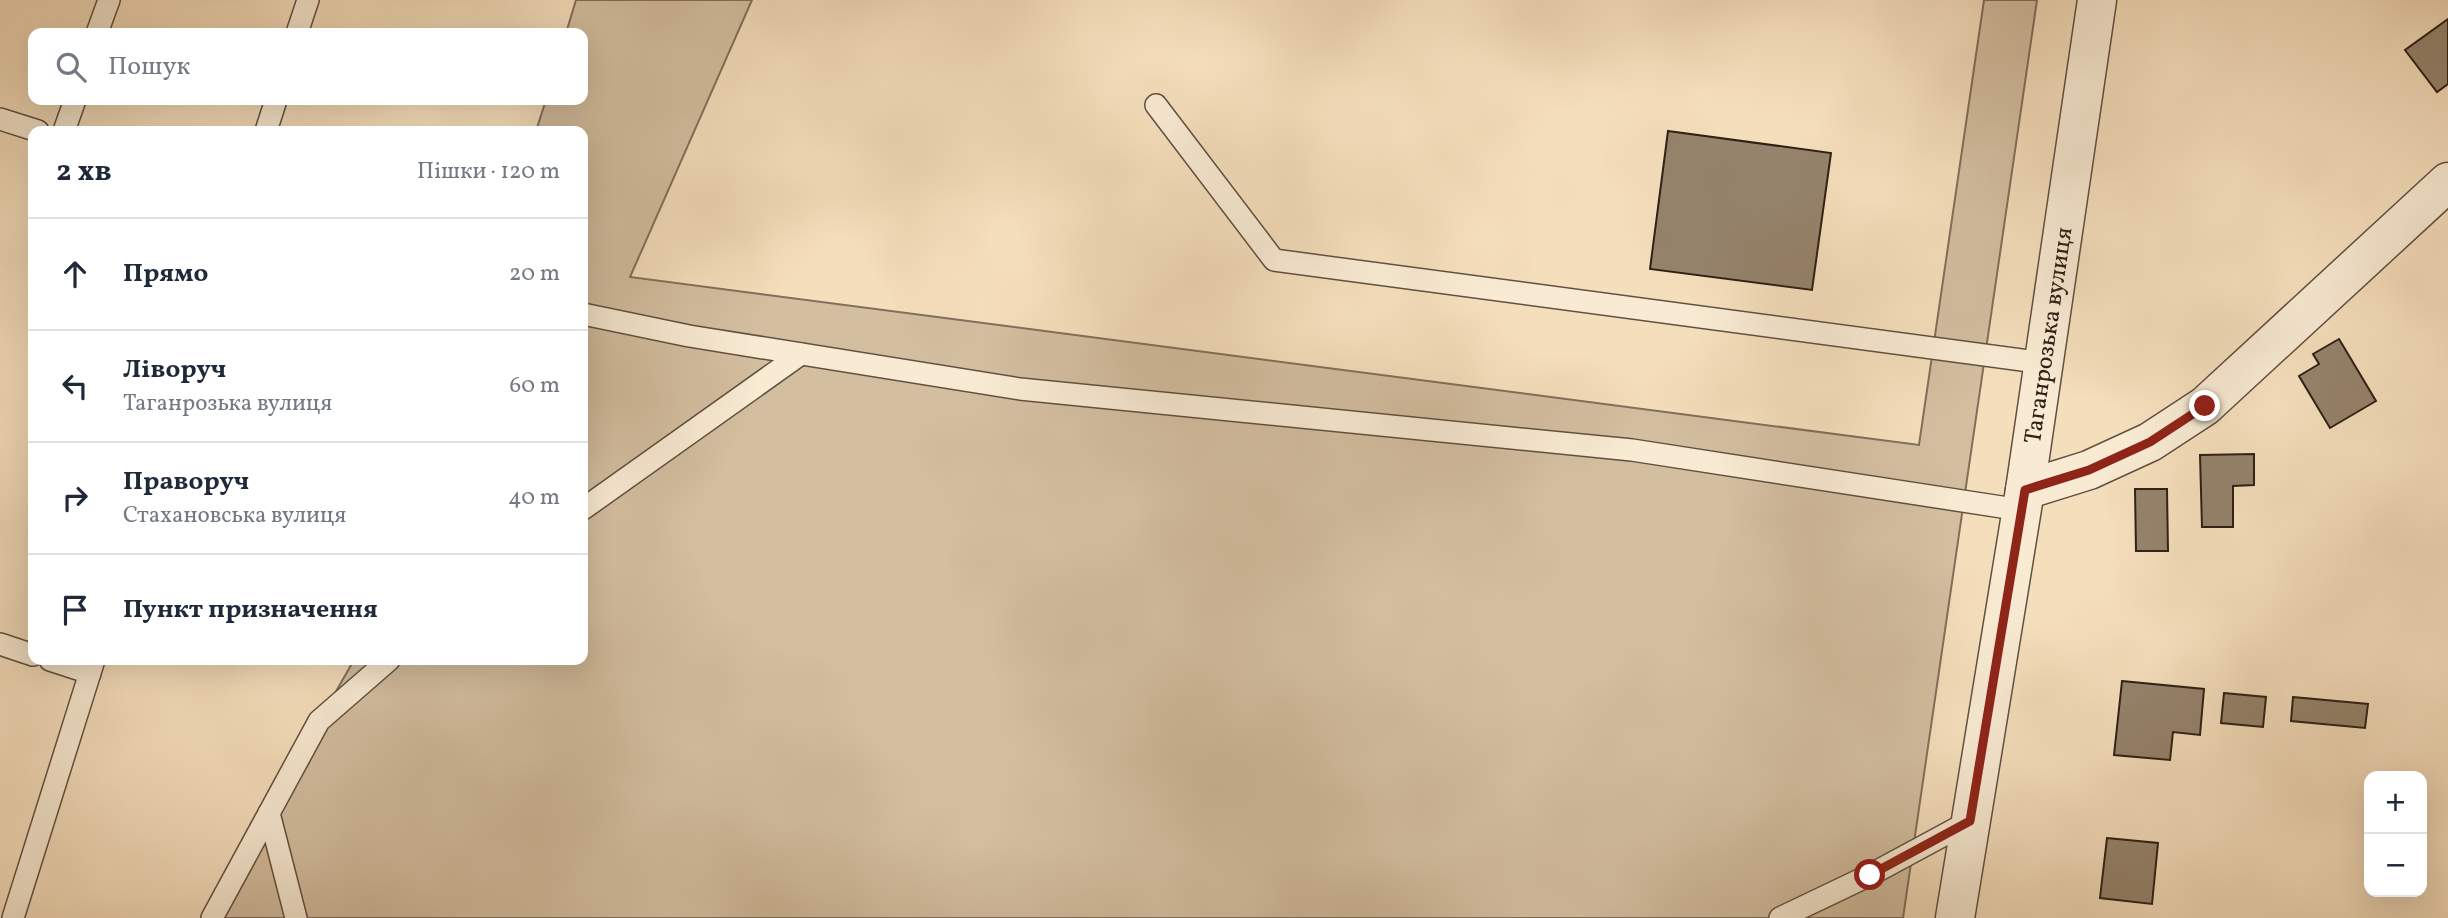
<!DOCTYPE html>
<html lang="uk">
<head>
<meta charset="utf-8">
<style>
  :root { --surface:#fff; --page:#f6f6f7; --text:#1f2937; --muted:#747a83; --line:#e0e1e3 }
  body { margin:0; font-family:Vollkorn,serif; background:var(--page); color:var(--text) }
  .controls { position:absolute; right:21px; bottom:21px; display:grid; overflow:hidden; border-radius:14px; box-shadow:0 7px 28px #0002 }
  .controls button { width:63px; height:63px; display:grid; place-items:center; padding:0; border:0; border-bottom:2px solid var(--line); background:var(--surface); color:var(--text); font:35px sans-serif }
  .stop { position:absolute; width:21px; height:21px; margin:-16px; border:5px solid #8f2418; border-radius:50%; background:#fff }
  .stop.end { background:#8f2418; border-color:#fff; box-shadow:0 2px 7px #0008 }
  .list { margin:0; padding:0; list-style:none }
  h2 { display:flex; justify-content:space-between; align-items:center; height:91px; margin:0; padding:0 28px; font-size:30px }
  h2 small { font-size:23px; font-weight:400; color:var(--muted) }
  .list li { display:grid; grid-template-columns:46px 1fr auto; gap:21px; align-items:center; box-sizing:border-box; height:112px; padding:0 28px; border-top:2px solid var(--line) }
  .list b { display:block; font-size:26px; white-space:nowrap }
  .list p { margin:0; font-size:23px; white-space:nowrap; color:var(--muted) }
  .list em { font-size:23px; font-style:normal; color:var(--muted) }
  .icon { flex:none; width:38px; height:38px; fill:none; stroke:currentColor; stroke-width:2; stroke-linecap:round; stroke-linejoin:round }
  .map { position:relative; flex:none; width:2448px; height:918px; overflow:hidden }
  .search { position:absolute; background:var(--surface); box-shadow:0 7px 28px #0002; left:28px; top:28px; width:560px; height:77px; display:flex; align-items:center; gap:18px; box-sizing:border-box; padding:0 24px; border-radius:14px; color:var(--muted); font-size:26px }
  .panel { position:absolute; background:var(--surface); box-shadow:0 7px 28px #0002; left:28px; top:126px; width:560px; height:539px; border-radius:14px }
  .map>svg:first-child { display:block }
  .green { fill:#d3bea0; stroke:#806f5b; stroke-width:2 }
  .building { fill:#95836c; stroke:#2e2016; stroke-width:2 }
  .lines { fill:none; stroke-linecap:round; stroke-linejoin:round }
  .lane-casing { stroke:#605040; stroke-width:24 }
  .street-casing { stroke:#605040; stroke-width:41 }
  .lane { stroke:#f8ead3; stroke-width:21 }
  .street { stroke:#f8ead3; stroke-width:38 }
  .route { stroke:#8f2418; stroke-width:9 }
  .labels { text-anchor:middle; stroke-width:5; stroke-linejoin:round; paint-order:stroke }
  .street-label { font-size:24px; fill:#2e2016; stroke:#f8ead3 }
</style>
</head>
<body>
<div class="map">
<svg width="2448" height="918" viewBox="0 0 2448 918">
  <rect width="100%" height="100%" fill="#f5debc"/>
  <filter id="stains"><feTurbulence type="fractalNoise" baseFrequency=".00286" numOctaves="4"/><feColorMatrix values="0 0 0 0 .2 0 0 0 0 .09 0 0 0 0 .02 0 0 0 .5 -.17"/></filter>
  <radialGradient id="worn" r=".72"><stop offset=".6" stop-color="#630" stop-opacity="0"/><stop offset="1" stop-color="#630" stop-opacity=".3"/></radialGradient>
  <path class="green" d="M 576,0 L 752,0 L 630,277 L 1919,445 L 1984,0 L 2037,0 L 1903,918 L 206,918 L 354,660 L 583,660 L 583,131 L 536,131 L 546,100 L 583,100 L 583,33 L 566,33 Z"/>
  <g class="building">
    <path d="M 2448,19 L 2448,84 L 2437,92 L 2405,50 Z"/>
    <path d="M 1668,131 L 1831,153 L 1812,290 L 1650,269 Z"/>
    <path d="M 2339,339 L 2376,401 L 2330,428 L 2299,376 L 2319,364 L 2313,354 Z"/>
    <path d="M 2254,454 L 2254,485 L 2233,486 L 2233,527 L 2202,527 L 2200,455 Z"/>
    <path d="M 2135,489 L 2167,489 L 2168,551 L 2136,551 Z"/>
    <path d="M 2122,681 L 2204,689 L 2200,735 L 2173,732 L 2170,760 L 2114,755 Z"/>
    <path d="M 2224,693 L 2266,697 L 2263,727 L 2221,723 Z"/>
    <path d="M 2293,697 L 2368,704 L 2365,728 L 2291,721 Z"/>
    <path d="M 2107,838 L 2158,843 L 2152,904 L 2100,898 Z"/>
  </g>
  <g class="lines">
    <g class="lane-casing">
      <g id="lane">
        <path d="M 97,33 L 109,0"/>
        <path d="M 297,33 L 308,0"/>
        <path d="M 1156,105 L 1274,260 L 2044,363"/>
        <path d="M 0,119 L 38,131"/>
        <path d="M 64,131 L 75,100"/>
        <path d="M 266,131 L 276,100"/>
        <path d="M 583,314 L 689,336 L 1020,389 L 1632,450 L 2021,510"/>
        <path d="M 583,509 L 801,354"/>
        <path d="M 0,644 L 33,655"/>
        <path d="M 50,660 L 90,673"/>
        <path d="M 269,813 L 296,918"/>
        <path d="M 13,918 L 94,660"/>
        <path d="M 212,918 L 319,721 L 389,660"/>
        <path d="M 1780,918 L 1870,875 L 1970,821"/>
      </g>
    </g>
    <g class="street-casing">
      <g id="street">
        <path d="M 2025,490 L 2089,470 L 2150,442 L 2205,406 L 2448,182"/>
        <path id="s1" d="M 1955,918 L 2025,490 L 2097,0"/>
      </g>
    </g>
    <use href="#lane" class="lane"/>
    <use href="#street" class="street"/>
  </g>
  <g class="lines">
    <path class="route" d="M 1870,875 L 1970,821 L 2025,490 L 2089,470 L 2150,442 L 2205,406"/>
  </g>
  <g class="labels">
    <g class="street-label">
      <text dy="8" stroke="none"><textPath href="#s1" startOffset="590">Таганрозька вулиця</textPath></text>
    </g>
  </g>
  <rect width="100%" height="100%" filter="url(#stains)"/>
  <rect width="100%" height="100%" fill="url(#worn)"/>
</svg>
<div class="controls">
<button>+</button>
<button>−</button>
</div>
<div class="stop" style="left:1870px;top:875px"></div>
<div class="stop end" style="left:2205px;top:406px"></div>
<div class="search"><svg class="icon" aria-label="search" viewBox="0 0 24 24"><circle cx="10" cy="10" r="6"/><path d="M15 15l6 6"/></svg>Пошук</div>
<section class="panel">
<h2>2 хв<small>Пішки · 120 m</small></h2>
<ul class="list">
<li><svg class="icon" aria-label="ahead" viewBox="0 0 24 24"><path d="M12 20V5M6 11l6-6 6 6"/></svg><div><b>Прямо</b></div><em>20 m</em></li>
<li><svg class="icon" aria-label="left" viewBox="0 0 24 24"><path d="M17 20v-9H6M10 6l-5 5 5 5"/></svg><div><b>Ліворуч</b><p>Таганрозька вулиця</p></div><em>60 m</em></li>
<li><svg class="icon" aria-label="right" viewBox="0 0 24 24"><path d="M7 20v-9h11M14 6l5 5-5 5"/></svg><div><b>Праворуч</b><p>Стахановська вулиця</p></div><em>40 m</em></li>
<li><svg class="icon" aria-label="arrive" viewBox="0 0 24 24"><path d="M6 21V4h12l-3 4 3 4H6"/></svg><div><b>Пункт призначення</b></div></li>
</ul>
</section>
</div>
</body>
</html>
